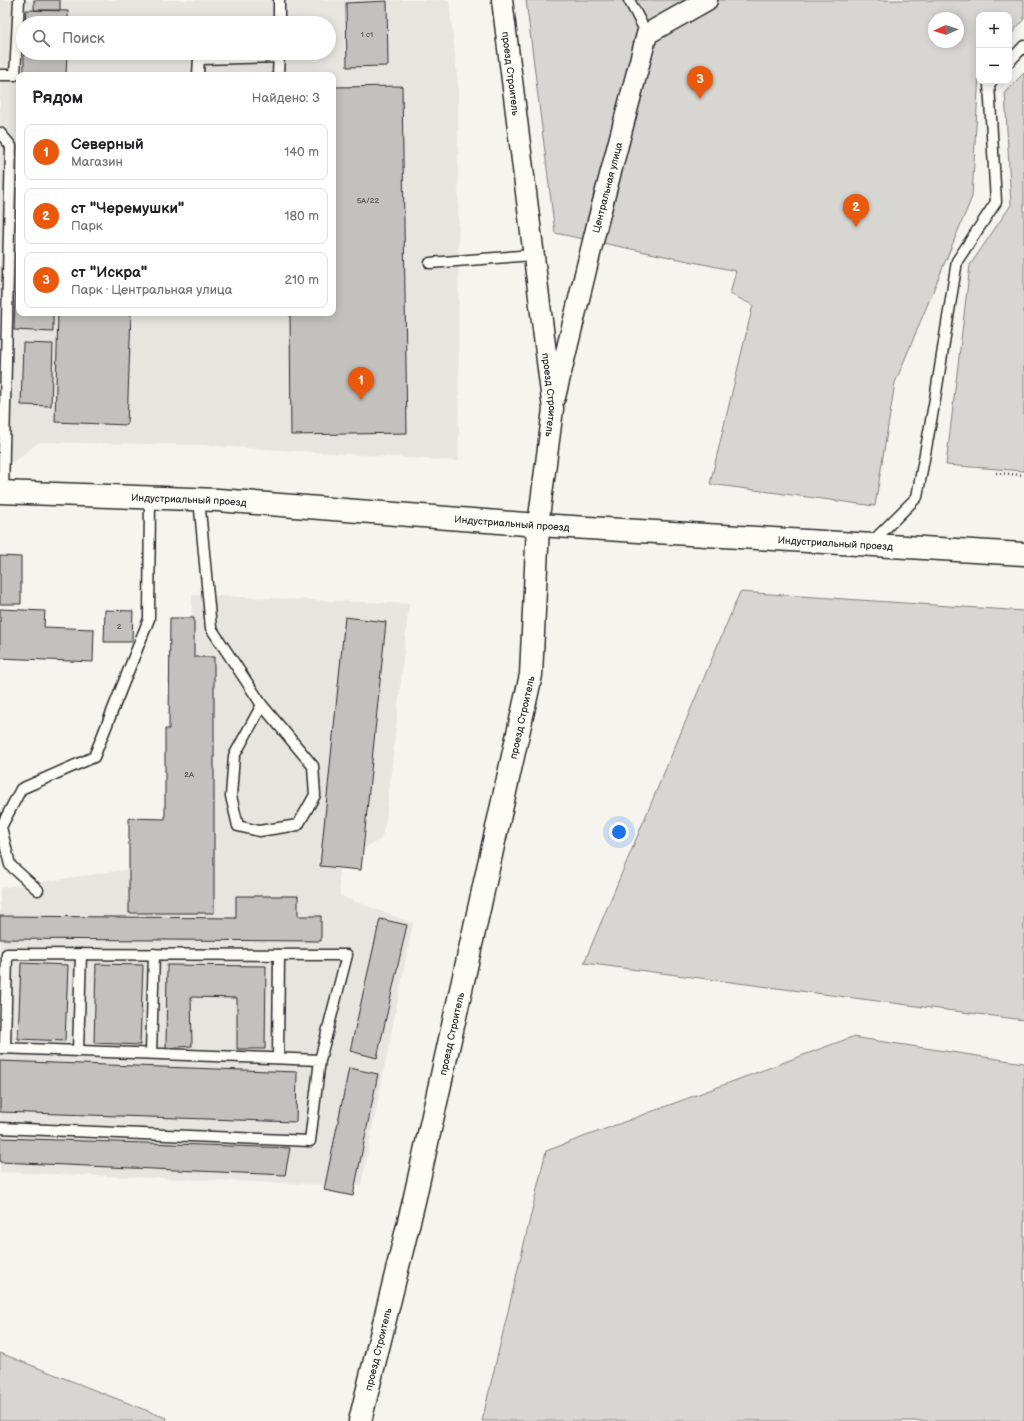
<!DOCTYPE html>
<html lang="ru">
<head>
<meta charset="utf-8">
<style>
  :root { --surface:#fff; --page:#f2f2f2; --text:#202124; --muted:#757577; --line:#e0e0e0; --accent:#ea580c }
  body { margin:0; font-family:"Balsamiq Sans",sans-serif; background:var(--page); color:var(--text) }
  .controls { position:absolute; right:12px; top:12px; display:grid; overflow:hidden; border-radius:8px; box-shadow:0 2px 10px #0003 }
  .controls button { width:36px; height:36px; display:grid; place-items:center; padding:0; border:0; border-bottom:1px solid var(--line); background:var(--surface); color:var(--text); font:20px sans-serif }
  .compass { position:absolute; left:928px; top:12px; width:36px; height:36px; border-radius:50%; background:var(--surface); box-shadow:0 2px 10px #0003; rotate:267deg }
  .you { position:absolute; left:619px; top:832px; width:14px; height:14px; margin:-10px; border:3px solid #fff; border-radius:50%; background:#1a73e8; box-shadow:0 0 0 6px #1a73e833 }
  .badge { display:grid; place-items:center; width:26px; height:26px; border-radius:50%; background:var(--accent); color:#fff; font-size:13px; font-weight:700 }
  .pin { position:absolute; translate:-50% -33px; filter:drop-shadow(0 1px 2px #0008) }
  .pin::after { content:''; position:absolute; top:21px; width:14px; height:12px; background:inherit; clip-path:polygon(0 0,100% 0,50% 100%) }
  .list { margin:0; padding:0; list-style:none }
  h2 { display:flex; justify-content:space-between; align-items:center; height:52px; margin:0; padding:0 16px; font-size:17px }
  h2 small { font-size:13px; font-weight:400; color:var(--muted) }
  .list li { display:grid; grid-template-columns:26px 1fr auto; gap:12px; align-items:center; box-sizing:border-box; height:56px; margin:0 8px 8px; padding:0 8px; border:1px solid var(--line); border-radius:8px }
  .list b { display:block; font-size:15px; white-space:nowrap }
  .list p { margin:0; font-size:13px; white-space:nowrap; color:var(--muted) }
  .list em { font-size:13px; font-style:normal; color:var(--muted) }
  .icon { flex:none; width:22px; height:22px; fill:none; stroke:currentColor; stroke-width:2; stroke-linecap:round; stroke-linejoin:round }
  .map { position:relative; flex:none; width:1024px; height:1421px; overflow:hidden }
  .search { position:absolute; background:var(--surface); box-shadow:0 2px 10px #0003; left:16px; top:16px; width:320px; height:44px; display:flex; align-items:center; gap:10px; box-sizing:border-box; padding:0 14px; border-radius:22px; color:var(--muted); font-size:15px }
  .panel { position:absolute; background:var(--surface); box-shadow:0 2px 10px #0003; left:16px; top:72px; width:320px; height:244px; border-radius:8px }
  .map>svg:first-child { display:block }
  .built { fill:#e6e5e0; fill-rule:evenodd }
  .green { fill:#d7d6d2; stroke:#81807e; fill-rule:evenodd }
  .building { fill:#c2c1be; stroke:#2b2b2b }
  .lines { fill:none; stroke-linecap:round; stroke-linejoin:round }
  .lane-casing { stroke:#2b2b2b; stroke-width:13 }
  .street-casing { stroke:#2b2b2b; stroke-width:23 }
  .secondary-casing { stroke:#2b2b2b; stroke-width:25 }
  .path { stroke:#2b2b2b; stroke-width:2.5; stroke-dasharray:1 3; stroke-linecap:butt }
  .lane { stroke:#fdfcf7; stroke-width:10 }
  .street { stroke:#fdfcf7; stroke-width:20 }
  .secondary { stroke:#fdfcf7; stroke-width:22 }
  .labels { text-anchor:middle; stroke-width:3; stroke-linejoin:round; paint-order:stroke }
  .number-label { font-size:8px; fill:#515050 }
  .street-label { font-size:10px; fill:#2b2b2b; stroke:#fdfcf7 }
</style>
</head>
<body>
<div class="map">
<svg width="1024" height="1421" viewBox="0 0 1024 1421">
  <rect width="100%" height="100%" fill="#f5f4ef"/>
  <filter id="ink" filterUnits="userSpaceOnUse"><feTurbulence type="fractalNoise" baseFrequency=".025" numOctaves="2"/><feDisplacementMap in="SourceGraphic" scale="8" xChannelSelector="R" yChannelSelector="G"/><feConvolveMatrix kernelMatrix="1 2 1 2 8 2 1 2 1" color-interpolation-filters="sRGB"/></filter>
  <g filter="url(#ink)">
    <g class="built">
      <path d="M 0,0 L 449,0 L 458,85 L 459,461 L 203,445 L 39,442 L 13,462 L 0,461 ZM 23,23 L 329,23 L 329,53 L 23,53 ZM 19,75 L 333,75 L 333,313 L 19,313 Z"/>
      <path d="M 192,595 L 409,604 L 386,820 L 381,839 L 338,862 L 340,896 L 413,923 L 361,1186 L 0,1172 L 0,888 L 205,858 L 188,800 Z"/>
    </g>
    <g class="green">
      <path d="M 526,0 L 1024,0 L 1024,19 L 1009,37 L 1009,15 L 979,15 L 979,72 L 972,197 L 895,383 L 875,506 L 710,484 L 753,305 L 730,294 L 736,271 L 555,233 ZM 934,18 L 958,18 L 958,42 L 934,42 Z"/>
      <path d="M 1024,73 L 1024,471 L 946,465 L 970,265 L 1011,205 L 1005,92 Z"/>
      <path d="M 740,592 L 1024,611 L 1024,1020 L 584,963 Z"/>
      <path d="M 852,1037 L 1024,1063 L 1024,1421 L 482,1421 L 546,1151 Z"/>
      <path d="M 0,1353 L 166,1418 L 165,1421 L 0,1421 Z"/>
    </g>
    <g class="building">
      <rect x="34" y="0" width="26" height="10"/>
      <path d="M 387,1 L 388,66 L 347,67 L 346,3 Z"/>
      <path d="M 26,10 L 68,11 L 68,23 L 25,23 Z"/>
      <path d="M 24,53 L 67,53 L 66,75 L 24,75 Z"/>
      <path d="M 402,86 L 407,433 L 291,435 L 290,313 L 333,313 L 333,87 Z"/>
      <path d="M 19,203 L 19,313 L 53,313 L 53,332 L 14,330 Z"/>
      <path d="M 58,313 L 131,313 L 127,425 L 55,422 Z"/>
      <path d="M 23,343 L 53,344 L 51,406 L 21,405 Z"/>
      <path d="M 0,556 L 21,557 L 21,604 L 0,604 Z"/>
      <path d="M 0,609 L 45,611 L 44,627 L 94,629 L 93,662 L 0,658 Z"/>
      <path d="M 105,610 L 133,611 L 132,642 L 104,642 Z"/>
      <path d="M 345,617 L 386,622 L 361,870 L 320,866 Z"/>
      <path d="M 170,618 L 194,618 L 194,657 L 214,657 L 214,913 L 129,913 L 129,818 L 165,819 L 165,729 L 169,729 Z"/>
      <path d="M 236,896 L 298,896 L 298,916 L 321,916 L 321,941 L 0,939 L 0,916 L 236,918 Z"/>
      <path d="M 380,919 L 407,925 L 377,1058 L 350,1051 Z"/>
      <path d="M 21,963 L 68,965 L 65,1041 L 18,1039 Z"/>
      <path d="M 96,964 L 143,965 L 140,1045 L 94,1043 Z"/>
      <path d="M 167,965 L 266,966 L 265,1049 L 237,1049 L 237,998 L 191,997 L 192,1046 L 166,1048 Z"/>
      <path d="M 0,1061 L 297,1072 L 296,1122 L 0,1112 Z"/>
      <path d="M 349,1068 L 378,1074 L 353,1196 L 324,1190 Z"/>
      <path d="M 0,1138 L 290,1148 L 285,1175 L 0,1162 Z"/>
    </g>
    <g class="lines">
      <g class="lane-casing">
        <g id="lane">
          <path d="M 629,0 L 647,34"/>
          <path d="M 279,23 L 279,0"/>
          <path d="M 197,54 L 199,57 L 198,75"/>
          <path d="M 199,59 L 279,57"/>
          <path d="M 1009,62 L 1024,46"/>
          <path d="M 0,75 L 15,75 L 19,0"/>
          <path d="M 278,75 L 279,53"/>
          <path d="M 0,133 L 11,146 L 3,492"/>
          <path d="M 430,263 L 533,255"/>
          <path d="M 199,499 L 211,628 L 262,705 L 313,766 L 315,795 L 298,825 L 259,831 L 238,826 L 231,796 L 234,756 L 262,705"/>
          <path d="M 871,543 L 917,497 L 935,399 L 957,261 L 996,202 L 989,84 L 992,81"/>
          <path d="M 38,890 L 10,865 L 1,827 L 21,789 L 94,757 L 149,619 L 150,498"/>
          <path d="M 0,1048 L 320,1060 L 310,1141 L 0,1128"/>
          <path d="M 5,1048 L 7,954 L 347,955 L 320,1060"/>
          <path d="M 78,1051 L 81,954"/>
          <path d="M 151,1053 L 154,954"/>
          <path d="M 278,1058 L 279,955"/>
        </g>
      </g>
      <g class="street-casing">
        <g id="street">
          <path id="s1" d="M 502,0 L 553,409 L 538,525"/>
          <path id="s2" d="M 555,397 L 597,225 L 647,34 L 707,0"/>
        </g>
      </g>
      <g class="secondary-casing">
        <g id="secondary">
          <path id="s3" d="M 0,492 L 218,500 L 538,525 L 1024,554"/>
          <path id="s4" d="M 360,1421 L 414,1201 L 531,675 L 538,525"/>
        </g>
      </g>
      <path class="path" d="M 996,473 L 1024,475"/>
      <use href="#lane" class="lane"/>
      <use href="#street" class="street"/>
      <use href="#secondary" class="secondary"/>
    </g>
  </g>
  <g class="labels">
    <g class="number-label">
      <text x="367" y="37">1 с1</text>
      <text x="368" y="203">5А/22</text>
      <text x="119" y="629">2</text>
      <text x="189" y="777">2А</text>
    </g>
    <g class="street-label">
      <text dy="4" stroke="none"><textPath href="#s1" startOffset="74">проезд Строитель</textPath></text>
      <text dy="4" stroke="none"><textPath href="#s2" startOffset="216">Центральная улица</textPath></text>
      <text dy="4" stroke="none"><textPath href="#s1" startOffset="398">проезд Строитель</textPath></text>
      <text dy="4" stroke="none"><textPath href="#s3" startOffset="189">Индустриальный проезд</textPath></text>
      <text dy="4" stroke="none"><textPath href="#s3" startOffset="513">Индустриальный проезд</textPath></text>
      <text dy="4" stroke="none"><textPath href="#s3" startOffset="837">Индустриальный проезд</textPath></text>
      <text dy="4" stroke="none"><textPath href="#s4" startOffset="722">проезд Строитель</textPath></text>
      <text dy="4" stroke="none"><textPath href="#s4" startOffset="398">проезд Строитель</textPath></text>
      <text dy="4" stroke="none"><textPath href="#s4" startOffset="74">проезд Строитель</textPath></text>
    </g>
  </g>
</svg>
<div class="controls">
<button>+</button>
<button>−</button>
</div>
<svg class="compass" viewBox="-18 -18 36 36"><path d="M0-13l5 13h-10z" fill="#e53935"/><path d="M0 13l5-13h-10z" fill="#757577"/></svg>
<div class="you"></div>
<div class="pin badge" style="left:361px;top:400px">1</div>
<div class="pin badge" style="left:856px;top:227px">2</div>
<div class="pin badge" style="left:700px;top:99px">3</div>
<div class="search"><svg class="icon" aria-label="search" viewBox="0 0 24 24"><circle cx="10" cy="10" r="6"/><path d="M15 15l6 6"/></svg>Поиск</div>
<section class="panel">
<h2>Рядом<small>Найдено: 3</small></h2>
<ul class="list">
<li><span class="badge">1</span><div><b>Северный</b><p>Магазин</p></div><em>140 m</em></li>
<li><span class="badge">2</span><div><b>ст &quot;Черемушки&quot;</b><p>Парк</p></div><em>180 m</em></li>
<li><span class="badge">3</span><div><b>ст &quot;Искра&quot;</b><p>Парк · Центральная улица</p></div><em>210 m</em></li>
</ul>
</section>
</div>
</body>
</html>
